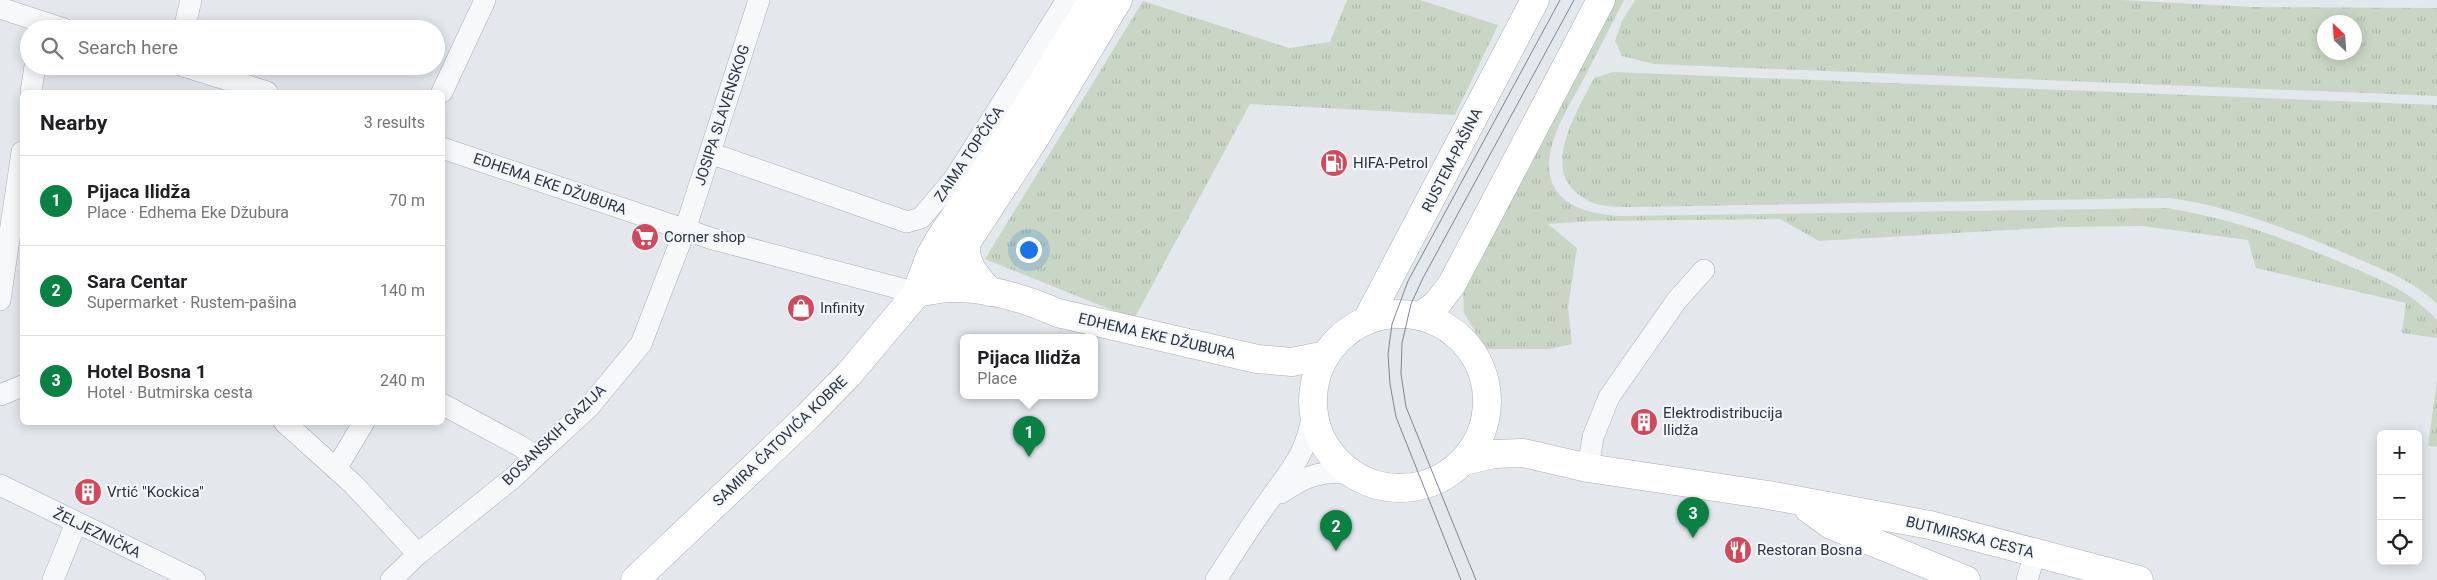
<!DOCTYPE html>
<html lang="en">
<head>
<meta charset="utf-8">
<style>
  :root { --surface:#fff; --page:#f6f6f6; --text:#202124; --muted:#757577; --line:#e0e0e0; --accent:#0b8043 }
  body { margin:0; font-family:Roboto,sans-serif; background:var(--page); color:var(--text) }
  .controls { position:absolute; right:15px; bottom:15px; display:grid; overflow:hidden; border-radius:8px; box-shadow:0 2px 12px #0003 }
  .controls button { width:45px; height:45px; display:grid; place-items:center; padding:0; border:0; border-bottom:1px solid var(--line); background:var(--surface); color:var(--text); font:25px sans-serif }
  .compass { position:absolute; left:2317px; top:15px; width:45px; height:45px; border-radius:50%; background:var(--surface); box-shadow:0 2px 12px #0003; rotate:335deg }
  .you { position:absolute; left:1028px; top:249px; width:18px; height:18px; margin:-12px; border:4px solid #fff; border-radius:50%; background:#1a73e8; box-shadow:0 0 0 8px #1a73e833 }
  .badge { display:grid; place-items:center; width:32px; height:32px; border-radius:50%; background:var(--accent); color:#fff; font-size:16px; font-weight:700 }
  .pin { position:absolute; translate:-50% -41px; filter:drop-shadow(0 1px 2px #0008) }
  .pin::after { content:''; position:absolute; top:26px; width:18px; height:15px; background:inherit; clip-path:polygon(0 0,100% 0,50% 100%) }
  .popup { position:absolute; left:960px; top:334px; width:138px; height:65px; box-sizing:border-box; display:grid; place-content:center; border-radius:8px; background:var(--surface); filter:drop-shadow(0 1px 4px #0005); font-size:16px; white-space:nowrap; color:var(--muted) }
  .popup b { font-size:19px; color:var(--text) }
  .popup::after { content:''; position:absolute; left:50%; top:100%; margin-left:-10px; border:10px solid transparent; border-top-color:var(--surface) }
  .list { margin:0; padding:0; list-style:none }
  h2 { display:flex; justify-content:space-between; align-items:center; height:65px; margin:0; padding:0 20px; font-size:21px }
  h2 small { font-size:16px; font-weight:400; color:var(--muted) }
  .list li { display:grid; grid-template-columns:32px 1fr auto; gap:15px; align-items:center; box-sizing:border-box; height:90px; padding:0 20px; border-top:1px solid var(--line) }
  .list b { display:block; font-size:19px; white-space:nowrap }
  .list p { margin:0; font-size:16px; white-space:nowrap; color:var(--muted) }
  .list em { font-size:16px; font-style:normal; color:var(--muted) }
  .icon { flex:none; width:28px; height:28px; fill:none; stroke:currentColor; stroke-width:2; stroke-linecap:round; stroke-linejoin:round }
  .map { position:relative; flex:none; width:2437px; height:580px; overflow:hidden }
  .search { position:absolute; background:var(--surface); box-shadow:0 2px 12px #0003; left:20px; top:20px; width:425px; height:55px; display:flex; align-items:center; gap:12px; box-sizing:border-box; padding:0 18px; border-radius:28px; color:var(--muted); font-size:19px }
  .panel { position:absolute; background:var(--surface); box-shadow:0 2px 12px #0003; left:20px; top:90px; width:425px; height:335px; border-radius:8px }
  .map>svg:first-child { display:block }
  .grass { fill:url(#grass-tufts); fill-rule:evenodd }
  .lines { fill:none; stroke-linecap:round; stroke-linejoin:round }
  .minor-casing { stroke:#a9aeb7; stroke-width:22 }
  .secondary-casing { stroke:#a9aeb7; stroke-width:29 }
  .primary-casing { stroke:#a3abb8; stroke-width:29 }
  .minor { stroke:#f7f8fa; stroke-width:21 }
  .secondary { stroke:#fff; stroke-width:28 }
  .primary { stroke:#fff; stroke-width:28 }
  .tram { stroke:#7d8696; stroke-width:1 }
  .labels { text-anchor:middle; stroke-width:4.5; stroke-linejoin:round; paint-order:stroke }
  .street-label { font-size:15px; fill:#2b3445; stroke:#f4f6f9 }
  .poi-label { font-size:15px; fill:#2b3445; stroke:#f4f6f9; text-anchor:start }
</style>
</head>
<body>
<div class="map">
<svg width="2437" height="580" viewBox="0 0 2437 580">
  <defs>
    <pattern id="grass-tufts" width="24" height="20" patternUnits="userSpaceOnUse" patternTransform="scale(1.25)"><rect width="24" height="20" fill="#c9d6c5"/><path d="M3 7l-1-3M5 7V3M7 7l1-3M15 17l-1-3M17 17v-4M19 17l1-3" fill="none" stroke="#adb8ab"/></pattern>
  </defs>
  <rect width="100%" height="100%" fill="#e4e7ec"/>
  <g class="grass">
    <path d="M 1347,0 L 1420,0 L 1498,25 L 1455,115 L 1250,104 L 1134,319 L 985,259 L 1143,1 L 1289,48 L 1330,42 Z"/>
    <path d="M 1615,0 L 1624,0 C 1610,27 1596,55 1582,82 C 1571,102 1558,123 1552,145 C 1538,198 1577,214 1621,216 L 2166,208 C 2231,218 2287,239 2347,265 C 2383,281 2409,290 2437,320 L 2437,338 L 2402,333 L 2406,303 L 2256,268 L 2248,240 L 2142,226 L 2062,227 L 1819,241 L 1780,219 L 1595,221 L 1548,224 L 1577,248 L 1568,308 L 1572,344 L 1550,349 L 1486,349 L 1464,313 L 1463,289 Z"/>
    <path d="M 1635,0 L 2121,0 L 2253,7 L 2437,8 L 2437,96 L 1654,64 L 1622,56 L 1615,41 L 1622,21 ZM 2324,22 L 2354,22 L 2354,52 L 2324,52 Z"/>
    <path d="M 1613,72 L 2437,105 L 2437,304 C 2415,281 2383,270 2354,257 C 2294,231 2234,207 2169,198 L 1634,207 C 1623,207 1612,207 1602,205 C 1593,204 1586,200 1578,194 C 1541,166 1579,109 1594,78 Z"/>
    <path d="M 2437,380 L 2437,447 L 2428,446 Z"/>
  </g>
  <g class="lines">
    <g class="minor-casing">
      <g id="minor">
        <path d="M 0,8 L 64,29"/>
        <path d="M 184,29 L 191,0"/>
        <path d="M 183,66 L 267,92"/>
        <path d="M 31,92 L 35,66"/>
        <path d="M 442,92 L 485,0"/>
        <path d="M 442,148 L 713,239 L 917,293"/>
        <path d="M 710,153 L 907,222 L 921,218 L 954,179 L 1067,0"/>
        <path d="M 0,300 L 22,152"/>
        <path d="M 0,395 L 22,386"/>
        <path d="M 442,404 L 520,446 L 536,456"/>
        <path d="M 284,422 L 353,484 L 418,554"/>
        <path d="M 1588,468 L 1593,437 L 1609,397 L 1677,300 L 1704,270"/>
        <path d="M 336,469 L 364,422"/>
        <path d="M 0,485 L 195,580"/>
        <path d="M 1281,493 C 1305,476 1321,470 1351,474"/>
        <path d="M 53,580 L 76,523"/>
        <path d="M 391,580 L 418,554 L 514,477 L 536,456 L 589,407 L 641,344 L 685,230 L 759,0"/>
        <path d="M 1216,580 C 1232,555 1248,530 1265,506 C 1289,471 1307,456 1313,411"/>
        <path d="M 2027,580 L 2035,553"/>
      </g>
    </g>
    <g class="secondary-casing">
      <g id="secondary">
        <path d="M 966,243 C 964,265 977,277 990,292"/>
        <path d="M 917,293 C 928,291 940,288 952,288 C 986,287 1026,299 1058,313 L 1257,359 L 1292,362 L 1326,355"/>
        <circle cx="1400" cy="401" r="87"/>
        <path d="M 1420,316 L 1436,305 L 1452,284 L 1601,0"/>
        <path d="M 1367,320 L 1535,0"/>
        <path d="M 1464,461 L 1494,454 L 1523,453 L 1588,468 L 1768,495 L 1930,525 L 2139,580"/>
        <path d="M 1809,509 L 1831,525 L 1966,580"/>
        <path d="M 635,580 L 808,416 L 849,374 L 917,293"/>
      </g>
    </g>
    <g class="primary-casing">
      <g id="primary">
        <path d="M 917,291 L 930,256 L 939,240 L 1011,133 L 1093,0"/>
        <path d="M 917,293 L 943,271 L 966,243 L 1033,141 L 1118,0"/>
      </g>
    </g>
    <use href="#minor" class="minor"/>
    <use href="#secondary" class="secondary"/>
    <use href="#primary" class="primary"/>
    <g class="tram">
      <path d="M 1461,580 L 1396,417 L 1390,384 L 1388,354 L 1392,324 L 1408,281 L 1560,0"/>
      <path d="M 1476,580 L 1406,407 L 1401,374 L 1402,343 L 1411,304 L 1423,278 L 1574,0"/>
    </g>
  </g>
  <defs>
    <g id="fuel-disc" transform="scale(1.4375)"><circle r="9.5" fill="#d1495b" stroke="#f4f6f9"/><path d="M-5.5-6h7V0h2V4h1.3V-2.5L3-4.5l.8-.8L6-3V5H2.5V1h-1V6h-7ZM-4.2-4.7v3.2H.2V-4.7Z" fill="#fff"/></g>
    <g id="supermarket-disc" transform="scale(1.4375)"><circle r="9.5" fill="#d1495b" stroke="#f4f6f9"/><path d="M-6-5.5h2.5l.6 2H6L4.5 2H-2.5L-4.4-4H-6ZM-1.5 3.2a1.3 1.3 0 1 0 .1 0ZM3 3.2a1.3 1.3 0 1 0 .1 0Z" fill="#fff"/></g>
    <g id="shop-disc" transform="scale(1.4375)"><circle r="9.5" fill="#d1495b" stroke="#f4f6f9"/><path d="M-5-2.5h2.3a2.7 3.5 0 0 1 5.4 0H5L5.5 6h-11ZM-1.5-2.5h3a1.5 2.3 0 0 0-3 0Z" fill="#fff"/></g>
    <g id="building-disc" transform="scale(1.4375)"><circle r="9.5" fill="#d1495b" stroke="#f4f6f9"/><path d="M-4-6H4V6H1V3H-1V6H-4ZM-2.5-4.3h1.7v1.8h-1.7ZM.8-4.3h1.7v1.8H.8ZM-2.5-1h1.7V.8h-1.7ZM.8-1h1.7V.8H.8Z" fill="#fff"/></g>
    <g id="restaurant-disc" transform="scale(1.4375)"><circle r="9.5" fill="#d1495b" stroke="#f4f6f9"/><path d="M-5-6h1v4h1v-4h1v4h1v-4h1v5L-1.5 .5V6h-2V.5L-5-1ZM5-6V6H3V1.5H1.5Q1.5-4 5-6Z" fill="#fff"/></g>
  </defs>
  <g fill-rule="evenodd">
    <use href="#fuel-disc" x="1334" y="163"/>
    <use href="#supermarket-disc" x="645" y="237"/>
    <use href="#shop-disc" x="801" y="308"/>
    <use href="#building-disc" x="1644" y="422"/>
    <use href="#building-disc" x="88" y="492"/>
    <use href="#restaurant-disc" x="1738" y="550"/>
  </g>
  <g class="labels">
    <g class="street-label">
      <text transform="translate(722 115) rotate(-72)" y="5">JOSIPA SLAVENSKOG</text>
      <text transform="translate(969 154) rotate(-56)" y="5">ZAIMA TOPČIĆA</text>
      <text transform="translate(1452 160) rotate(-63)" y="5">RUSTEM-PAŠINA</text>
      <text transform="translate(550 184) rotate(19)" y="5">EDHEMA EKE DŽUBURA</text>
      <text transform="translate(1157 336) rotate(13)" y="5">EDHEMA EKE DŽUBURA</text>
      <text transform="translate(554 435) rotate(-44)" y="5">BOSANSKIH GAZIJA</text>
      <text transform="translate(780 441) rotate(-44)" y="5">SAMIRA ĆATOVIĆA KOBRE</text>
      <text transform="translate(97 533) rotate(26)" y="5">ŽELJEZNIČKA</text>
      <text transform="translate(1970 537) rotate(14)" y="5">BUTMIRSKA CESTA</text>
    </g>
    <g class="poi-label">
      <text x="1353" y="168">HIFA-Petrol</text>
      <text x="664" y="242">Corner shop</text>
      <text x="820" y="313">Infinity</text>
      <text x="1663" y="418">Elektrodistribucija<tspan x="1663" dy="17">Ilidža</tspan></text>
      <text x="107" y="497">Vrtić "Kockica"</text>
      <text x="1757" y="555">Restoran Bosna</text>
    </g>
  </g>
</svg>
<div class="controls">
<button>+</button>
<button>−</button>
<button><svg class="icon" aria-label="locate" viewBox="0 0 24 24"><circle cx="12" cy="12" r="6"/><path d="M12 2v4M12 18v4M2 12h4M18 12h4"/></svg></button>
</div>
<svg class="compass" viewBox="-18 -18 36 36"><path d="M0-13l5 13h-10z" fill="#e53935"/><path d="M0 13l5-13h-10z" fill="#757577"/></svg>
<div class="you"></div>
<div class="pin badge" style="left:1029px;top:457px">1</div>
<div class="popup"><b>Pijaca Ilidža</b>Place</div>
<div class="pin badge" style="left:1336px;top:551px">2</div>
<div class="pin badge" style="left:1693px;top:538px">3</div>
<div class="search"><svg class="icon" aria-label="search" viewBox="0 0 24 24"><circle cx="10" cy="10" r="6"/><path d="M15 15l6 6"/></svg>Search here</div>
<section class="panel">
<h2>Nearby<small>3 results</small></h2>
<ul class="list">
<li><span class="badge">1</span><div><b>Pijaca Ilidža</b><p>Place · Edhema Eke Džubura</p></div><em>70 m</em></li>
<li><span class="badge">2</span><div><b>Sara Centar</b><p>Supermarket · Rustem-pašina</p></div><em>140 m</em></li>
<li><span class="badge">3</span><div><b>Hotel Bosna 1</b><p>Hotel · Butmirska cesta</p></div><em>240 m</em></li>
</ul>
</section>
</div>
</body>
</html>
